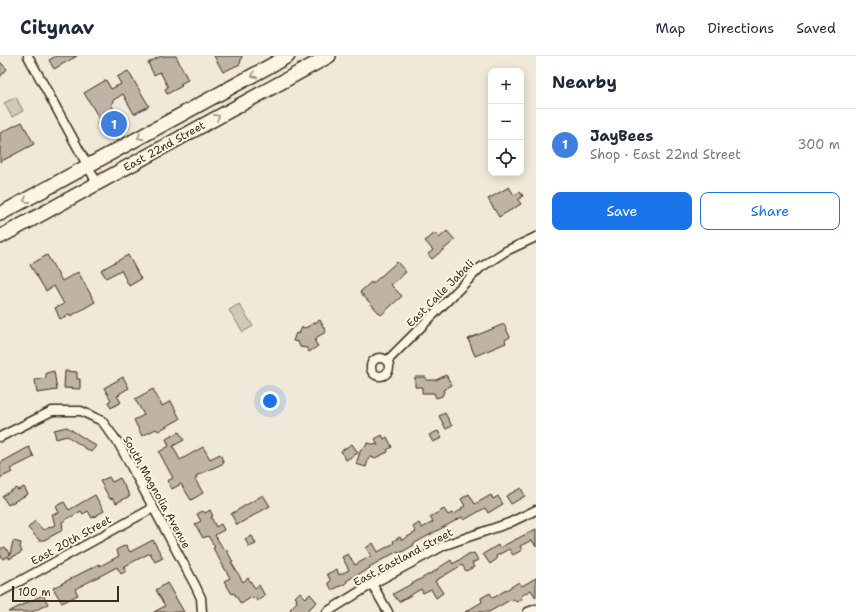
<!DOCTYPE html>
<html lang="en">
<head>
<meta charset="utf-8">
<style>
  :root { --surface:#fff; --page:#f6f6f7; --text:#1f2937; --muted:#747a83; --line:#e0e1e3; --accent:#1a73e8 }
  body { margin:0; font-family:"Shantell Sans",sans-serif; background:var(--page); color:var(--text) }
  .controls { position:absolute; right:12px; top:12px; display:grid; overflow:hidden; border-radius:8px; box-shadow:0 2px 10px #0003 }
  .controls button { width:36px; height:36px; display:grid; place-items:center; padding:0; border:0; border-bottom:1px solid var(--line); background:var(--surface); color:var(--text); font:20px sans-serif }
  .scale { position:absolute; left:12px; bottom:10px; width:107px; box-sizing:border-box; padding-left:4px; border:2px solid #3b2a1e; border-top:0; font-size:11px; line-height:14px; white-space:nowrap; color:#3b2a1e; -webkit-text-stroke:3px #fcf5e5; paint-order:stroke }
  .you { position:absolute; left:270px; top:345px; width:14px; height:14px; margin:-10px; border:3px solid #fff; border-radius:50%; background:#1a73e8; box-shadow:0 0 0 6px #1a73e833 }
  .badge { display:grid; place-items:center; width:26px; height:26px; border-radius:50%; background:var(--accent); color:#fff; font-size:13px; font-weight:700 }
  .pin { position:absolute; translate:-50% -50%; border:2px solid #fff; box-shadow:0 1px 4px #0006 }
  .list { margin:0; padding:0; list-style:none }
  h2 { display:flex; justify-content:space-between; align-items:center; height:52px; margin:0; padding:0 16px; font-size:17px }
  h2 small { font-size:13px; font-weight:400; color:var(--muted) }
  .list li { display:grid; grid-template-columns:26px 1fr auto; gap:12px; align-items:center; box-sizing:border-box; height:72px; padding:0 16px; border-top:1px solid var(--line) }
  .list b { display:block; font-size:15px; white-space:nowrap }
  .list p { margin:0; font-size:13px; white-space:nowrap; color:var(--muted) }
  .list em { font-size:13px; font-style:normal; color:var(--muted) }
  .actions { display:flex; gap:8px; padding:12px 16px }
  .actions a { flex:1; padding:9px 0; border:1px solid var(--accent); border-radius:8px; text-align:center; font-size:14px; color:var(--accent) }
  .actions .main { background:var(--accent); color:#fff }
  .icon { flex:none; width:22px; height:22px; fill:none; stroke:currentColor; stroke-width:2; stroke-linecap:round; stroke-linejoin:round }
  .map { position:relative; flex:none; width:536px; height:556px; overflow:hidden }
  header { display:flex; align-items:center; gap:24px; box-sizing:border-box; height:56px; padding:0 20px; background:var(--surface); border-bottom:1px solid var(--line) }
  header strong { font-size:19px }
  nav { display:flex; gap:22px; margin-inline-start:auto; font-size:14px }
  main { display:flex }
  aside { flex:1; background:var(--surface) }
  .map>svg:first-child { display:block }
  .green { fill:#d2c9ba; stroke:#867a6c }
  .building { fill:#beb3a4; stroke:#3b2a1e }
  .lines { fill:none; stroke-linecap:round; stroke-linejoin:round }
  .minor-casing { stroke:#3b2a1e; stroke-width:11 }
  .primary-casing { stroke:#3b2a1e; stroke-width:16 }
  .minor { stroke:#fcf5e5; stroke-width:8 }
  .primary { stroke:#fcf5e5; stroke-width:13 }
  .oneway { stroke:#9c9082 }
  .labels { text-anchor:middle; stroke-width:4; stroke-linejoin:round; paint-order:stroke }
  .street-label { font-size:11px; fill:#3b2a1e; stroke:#fcf5e5 }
</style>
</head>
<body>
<header>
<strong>Citynav</strong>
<nav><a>Map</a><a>Directions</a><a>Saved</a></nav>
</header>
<main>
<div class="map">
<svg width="536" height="556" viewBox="0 0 536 556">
  <rect width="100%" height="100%" fill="#f0e9d9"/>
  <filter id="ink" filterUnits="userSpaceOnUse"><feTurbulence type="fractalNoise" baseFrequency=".025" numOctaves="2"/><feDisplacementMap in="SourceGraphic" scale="8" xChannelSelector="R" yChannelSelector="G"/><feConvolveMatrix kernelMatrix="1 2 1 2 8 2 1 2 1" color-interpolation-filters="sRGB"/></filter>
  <g filter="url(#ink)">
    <g class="green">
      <path d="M 16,41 L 23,55 L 12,61 L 4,47 Z"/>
      <path d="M 239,248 L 253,270 L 243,276 L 229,254 Z"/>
    </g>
    <g class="building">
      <path d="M 56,0 L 77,0 L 54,13 L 49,4 Z"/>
      <path d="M 161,0 L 176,0 L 188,24 L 180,28 L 182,30 L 167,38 L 165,33 L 168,31 L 160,16 L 154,19 L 148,7 Z"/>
      <path d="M 214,0 L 242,0 L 240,8 L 223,16 Z"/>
      <path d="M 0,6 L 7,13 L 0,21 Z"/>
      <path d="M 128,15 L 149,50 L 134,58 L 123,38 L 112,45 L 113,47 L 111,48 L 124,72 L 106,82 L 97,67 L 101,65 L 84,37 L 106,24 L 111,33 L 121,28 L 117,21 Z"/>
      <path d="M 22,66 L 34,88 L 0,106 L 0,77 Z"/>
      <path d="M 509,131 L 514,139 L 520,136 L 523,140 L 518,144 L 521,148 L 499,161 L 488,143 Z"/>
      <path d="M 447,175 L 455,184 L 432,203 L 428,198 L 433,194 L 425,185 L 435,177 L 439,182 Z"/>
      <path d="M 47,199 L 62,225 L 78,216 L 95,246 L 71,260 L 70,258 L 60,263 L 55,252 L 64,248 L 54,230 L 46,235 L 30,209 Z"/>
      <path d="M 128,199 L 141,223 L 129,230 L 121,214 L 106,222 L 101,214 Z"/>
      <path d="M 397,206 L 406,216 L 391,229 L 402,240 L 381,259 L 360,236 L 371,226 L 372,228 Z"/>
      <path d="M 320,264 L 326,276 L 317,281 L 315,286 L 318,290 L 309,296 L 307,292 L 300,291 L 298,286 L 293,285 L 296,277 L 299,278 L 302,271 L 305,272 Z"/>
      <path d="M 504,268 L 510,281 L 505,284 L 506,287 L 475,300 L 468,283 Z"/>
      <path d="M 54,315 L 57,334 L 37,337 L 35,324 L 46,322 L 46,317 Z"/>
      <path d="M 65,315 L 77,316 L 77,323 L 80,323 L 80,333 L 64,332 Z"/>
      <path d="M 446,319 L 452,329 L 443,334 L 444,336 L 442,340 L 436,342 L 434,337 L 422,337 L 422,331 L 415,331 L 415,321 L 426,321 L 426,324 L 436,324 Z"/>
      <path d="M 123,321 L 129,332 L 119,338 L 120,339 L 117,340 L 121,346 L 111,352 L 108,346 L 111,344 L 104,332 Z"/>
      <path d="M 153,333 L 162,350 L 171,345 L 180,363 L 158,375 L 156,373 L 142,380 L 134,364 L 144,359 L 135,343 Z"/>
      <path d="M 445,357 L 452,370 L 446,373 L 439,360 Z"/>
      <path d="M 67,371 L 96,390 L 91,396 L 67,380 L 56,383 L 54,374 Z"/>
      <path d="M 438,375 L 442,382 L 433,386 L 429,379 Z"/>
      <path d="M 179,376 L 184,384 L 173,390 L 180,404 L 203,391 L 210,403 L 220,398 L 224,407 L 196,420 L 197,422 L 195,423 L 203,437 L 191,444 L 181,428 L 172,433 L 167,425 L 173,422 L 159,396 L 169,390 L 166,383 Z"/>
      <path d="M 382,379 L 384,383 L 387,381 L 392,391 L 387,394 L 388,396 L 375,402 L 369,401 L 366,411 L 356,408 L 361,393 L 366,390 L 367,387 L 378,389 L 375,383 Z"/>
      <path d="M 352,388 L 358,397 L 346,404 L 341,395 Z"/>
      <path d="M 29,391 L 34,401 L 10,413 L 12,416 L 0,422 L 0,407 Z"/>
      <path d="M 109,421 L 112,426 L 120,422 L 130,440 L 116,447 L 113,442 L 110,443 L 100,425 Z"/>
      <path d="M 24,431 L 28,438 L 8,449 L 2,440 L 16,432 L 18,434 Z"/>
      <path d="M 521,432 L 525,440 L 511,448 L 506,440 Z"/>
      <path d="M 469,438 L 475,448 L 491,439 L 493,443 L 498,440 L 503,448 L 488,457 L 485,452 L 464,464 L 462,461 L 413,488 L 414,489 L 400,497 L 398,495 L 369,511 L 370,512 L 346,525 L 347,527 L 332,534 L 328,527 L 331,525 L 327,518 L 337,513 L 339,519 L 349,514 L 342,501 L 348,498 L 355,509 L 371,500 L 366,492 L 373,487 L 378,496 L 394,487 L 393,485 L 400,481 L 402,484 L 416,476 L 413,471 L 419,467 L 422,472 L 433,466 L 430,461 L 444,453 L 448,459 L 452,457 L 453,459 L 462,453 L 461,452 L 465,450 L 461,443 Z"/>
      <path d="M 95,439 L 104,455 L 92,462 L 88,455 L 83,458 L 81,455 L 62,466 L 63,474 L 44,484 L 39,484 L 28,472 L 35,465 L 43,474 L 55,469 L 52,458 L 59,457 L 56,450 L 64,446 L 69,454 Z"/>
      <path d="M 263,439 L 270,450 L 237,469 L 231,458 Z"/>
      <path d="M 210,454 L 213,460 L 211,461 L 216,471 L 221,468 L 224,474 L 215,479 L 224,494 L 226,493 L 233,506 L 231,506 L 243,526 L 248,522 L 255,532 L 259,529 L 265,540 L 257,545 L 255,541 L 253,543 L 252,541 L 241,548 L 234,537 L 232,538 L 224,525 L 230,522 L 213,492 L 215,491 L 208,480 L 203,482 L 195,468 L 201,465 L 197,458 L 203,455 L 205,457 Z"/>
      <path d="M 536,473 L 536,491 L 532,484 L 520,490 L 522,494 L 513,499 L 509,493 L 496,500 L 497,503 L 490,508 L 483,498 L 498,489 L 499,492 Z"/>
      <path d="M 252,480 L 256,488 L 249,491 L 245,483 Z"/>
      <path d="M 153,484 L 163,502 L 155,506 L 150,497 L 123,511 L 126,515 L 121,518 L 117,511 L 75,533 L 78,539 L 62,547 L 53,532 L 99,508 L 100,510 L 119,500 L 116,494 L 126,489 L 130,496 Z"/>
      <path d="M 13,485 L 21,487 L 20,491 L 22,496 L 9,503 L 9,500 L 3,503 L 0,498 L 0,493 L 5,491 L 10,499 Z"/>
      <path d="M 470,497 L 471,498 L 474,497 L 478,504 L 472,507 L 474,511 L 466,515 L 462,509 L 435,525 L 443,537 L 436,542 L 431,533 L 423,537 L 421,533 L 399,546 L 393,538 L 437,514 L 437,513 L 451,504 L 453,508 Z"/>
      <path d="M 536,522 L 536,542 L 531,534 L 521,540 L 522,543 L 516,546 L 514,543 L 511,545 L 510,544 L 489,556 L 465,556 L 482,546 L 481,542 L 490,537 L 493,542 L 519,526 L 522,530 Z"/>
      <path d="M 167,527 L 184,556 L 154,556 L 165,550 L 156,534 Z"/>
      <path d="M 300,536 L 306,542 L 310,538 L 317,546 L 305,556 L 293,556 L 290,553 L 297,546 L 296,544 L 297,543 L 295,541 Z"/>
      <path d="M 43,539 L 48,548 L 32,556 L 8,556 Z"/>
    </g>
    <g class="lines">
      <g class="minor-casing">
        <g id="minor">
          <path d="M 28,0 L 97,127"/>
          <circle cx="380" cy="311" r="9"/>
          <path d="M 387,305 L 480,212 L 506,195 L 536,181"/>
          <path d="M 0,381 L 52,355 L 81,355 L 102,365 L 119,388 L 195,529 L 201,542 L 202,556"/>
          <path d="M 372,528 L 388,556"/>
          <path d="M 0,536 L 153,452"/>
          <path d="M 327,556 L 372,528 L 445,489 L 509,467 L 536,454"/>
          <path d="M 528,556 L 536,553"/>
        </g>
      </g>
      <g class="primary-casing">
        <g id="primary">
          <path d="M 0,158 L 288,0"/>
          <path d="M 0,181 L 329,0"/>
        </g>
      </g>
      <use href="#minor" class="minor"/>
      <use href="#primary" class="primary"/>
    </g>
    <defs><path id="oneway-chevron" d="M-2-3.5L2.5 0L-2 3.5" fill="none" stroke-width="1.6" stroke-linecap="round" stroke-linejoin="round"/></defs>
    <g class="oneway">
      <use href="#oneway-chevron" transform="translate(254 19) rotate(151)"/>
      <use href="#oneway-chevron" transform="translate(217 61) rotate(-29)"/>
      <use href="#oneway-chevron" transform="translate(140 81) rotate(151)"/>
      <use href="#oneway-chevron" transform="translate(26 144) rotate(151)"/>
    </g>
  </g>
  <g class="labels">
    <g class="street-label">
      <text transform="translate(164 90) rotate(-29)" y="4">East 22nd Street</text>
      <text transform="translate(440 237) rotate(-45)" y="4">East Calle Jabali</text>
      <text transform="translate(157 436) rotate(61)" y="4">South Magnolia Avenue</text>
      <text transform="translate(71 484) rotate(-29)" y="4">East 20th Street</text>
      <text transform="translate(403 501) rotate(-28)" y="4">East Eastland Street</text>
    </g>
  </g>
</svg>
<div class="controls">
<button>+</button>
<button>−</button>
<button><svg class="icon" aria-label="locate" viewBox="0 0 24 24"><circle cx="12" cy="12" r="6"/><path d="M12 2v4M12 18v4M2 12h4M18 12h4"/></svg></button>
</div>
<div class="scale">100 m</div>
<div class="you"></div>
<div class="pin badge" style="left:114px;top:68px;background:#3f7fe0">1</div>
</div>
<aside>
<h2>Nearby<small></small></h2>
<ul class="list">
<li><span class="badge" style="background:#3f7fe0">1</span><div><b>JayBees</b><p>Shop · East 22nd Street</p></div><em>300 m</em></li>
</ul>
<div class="actions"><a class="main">Save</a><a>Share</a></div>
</aside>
</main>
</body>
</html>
